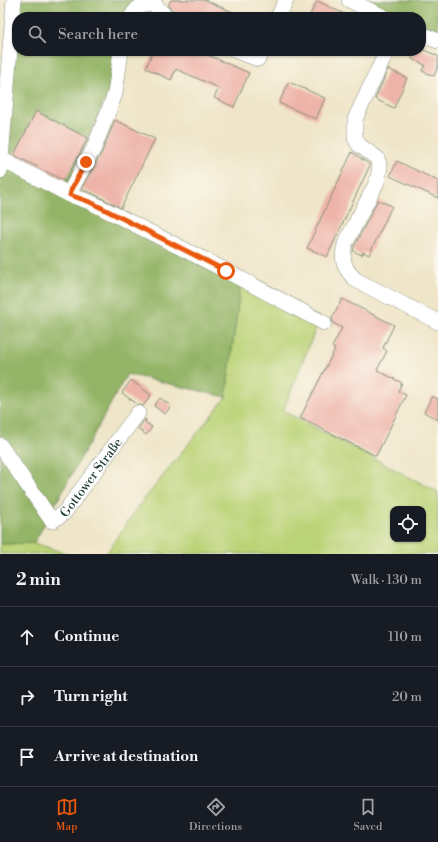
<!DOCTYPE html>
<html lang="en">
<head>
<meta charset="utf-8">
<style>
  :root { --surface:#171b24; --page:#20242c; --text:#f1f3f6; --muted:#9ea1a6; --line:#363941; --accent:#ea580c }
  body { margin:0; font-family:"Libre Bodoni",serif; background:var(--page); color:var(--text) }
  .controls { position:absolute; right:12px; bottom:12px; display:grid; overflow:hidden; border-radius:8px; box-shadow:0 1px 3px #0004 }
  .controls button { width:36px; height:36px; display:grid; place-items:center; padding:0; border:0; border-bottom:1px solid var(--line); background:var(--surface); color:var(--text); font:20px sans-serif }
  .stop { position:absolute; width:12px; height:12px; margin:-9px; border:3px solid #ea580c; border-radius:50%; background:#fff }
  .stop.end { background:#ea580c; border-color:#fff; box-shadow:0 1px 4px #0008 }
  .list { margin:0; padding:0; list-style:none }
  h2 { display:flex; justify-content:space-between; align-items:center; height:52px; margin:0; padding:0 16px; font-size:17px }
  h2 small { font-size:13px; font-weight:400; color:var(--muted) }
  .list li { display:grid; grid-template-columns:26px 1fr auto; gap:12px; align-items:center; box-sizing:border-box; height:60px; padding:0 16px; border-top:1px solid var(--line) }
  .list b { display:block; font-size:15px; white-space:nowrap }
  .list em { font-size:13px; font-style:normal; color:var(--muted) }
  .icon { flex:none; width:22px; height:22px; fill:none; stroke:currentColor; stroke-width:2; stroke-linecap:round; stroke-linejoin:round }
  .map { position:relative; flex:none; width:438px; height:554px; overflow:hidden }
  .search { position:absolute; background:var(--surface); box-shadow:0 1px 3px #0004; left:12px; right:12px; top:12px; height:44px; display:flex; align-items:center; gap:10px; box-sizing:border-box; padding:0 14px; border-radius:16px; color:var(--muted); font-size:15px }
  .sheet { height:232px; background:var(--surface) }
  nav { display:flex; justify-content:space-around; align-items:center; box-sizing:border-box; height:56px; border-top:1px solid var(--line); background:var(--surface); font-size:11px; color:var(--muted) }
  nav a { display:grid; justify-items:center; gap:2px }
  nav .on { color:var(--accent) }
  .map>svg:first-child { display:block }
  .green { fill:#bbd377; stroke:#6d8856; fill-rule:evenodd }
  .forest { fill:#94b568; stroke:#5a794e }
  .building { fill:#eeb3a8 }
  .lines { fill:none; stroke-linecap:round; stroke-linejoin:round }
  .minor-casing { stroke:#87917e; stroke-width:16 }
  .minor { stroke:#fff; stroke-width:15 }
  .route { stroke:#ea580c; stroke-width:5 }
  .labels { text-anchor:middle; stroke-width:3; stroke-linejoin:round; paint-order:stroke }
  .street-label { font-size:13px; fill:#1f3d34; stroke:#fbf7ec }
</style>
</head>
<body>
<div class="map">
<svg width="438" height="554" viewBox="0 0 438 554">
  <rect width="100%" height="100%" fill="#fbf7ec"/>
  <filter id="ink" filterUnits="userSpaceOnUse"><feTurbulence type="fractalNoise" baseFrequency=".025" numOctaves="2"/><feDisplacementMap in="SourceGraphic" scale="8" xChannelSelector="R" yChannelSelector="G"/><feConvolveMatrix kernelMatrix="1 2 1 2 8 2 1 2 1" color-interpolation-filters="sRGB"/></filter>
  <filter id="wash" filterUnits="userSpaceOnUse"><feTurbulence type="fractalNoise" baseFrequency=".012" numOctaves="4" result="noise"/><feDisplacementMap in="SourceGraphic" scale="16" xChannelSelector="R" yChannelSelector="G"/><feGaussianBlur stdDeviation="0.9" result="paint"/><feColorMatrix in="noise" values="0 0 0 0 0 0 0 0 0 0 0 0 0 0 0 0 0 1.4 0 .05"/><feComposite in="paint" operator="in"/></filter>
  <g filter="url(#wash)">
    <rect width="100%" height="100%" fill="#efe5c8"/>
    <g class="green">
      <path d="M 241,280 L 320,318 L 283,411 L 438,492 L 438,554 L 106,554 L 135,511 L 226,397 ZM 393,509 L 423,509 L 423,539 L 393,539 Z"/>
      <path d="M 34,543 L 68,554 L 0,554 L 0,544 Z"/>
    </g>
    <g class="forest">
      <path d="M 14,0 L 148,0 L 140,17 L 17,17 L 17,51 L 126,51 L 65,191 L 241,280 L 226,397 L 127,374 L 34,543 L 0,544 L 0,171 Z"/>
      <path d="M 349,0 L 438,0 L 438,41 L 421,34 L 421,17 L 384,17 Z"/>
    </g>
    <g id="blocks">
      <g class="building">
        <path d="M 171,0 L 205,0 L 244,17 L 177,17 L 176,13 L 168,6 Z"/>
        <path d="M 317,1 L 351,17 L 309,17 Z"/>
        <path d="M 421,49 L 438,56 L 438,66 L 434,76 L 422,71 L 425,65 L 412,59 L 415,51 L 421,51 Z"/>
        <path d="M 153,51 L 199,51 L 249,73 L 234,107 L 214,98 L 219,88 L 176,69 L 171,80 L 146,68 Z"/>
        <path d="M 388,69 L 407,78 L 394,108 L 375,99 Z"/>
        <path d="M 289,82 L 325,98 L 316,119 L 279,103 Z"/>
        <path d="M 36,111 L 88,138 L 65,181 L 14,155 Z"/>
        <path d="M 115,120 L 155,139 L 121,208 L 94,194 L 81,189 L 102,152 Z"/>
        <path d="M 352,152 L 370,165 L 327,257 L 307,248 Z"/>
        <path d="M 397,161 L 438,181 L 438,198 L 390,176 Z"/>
        <path d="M 378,200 L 392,206 L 369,255 L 363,252 L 362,255 L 353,251 L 354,247 Z"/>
        <path d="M 342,299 L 394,325 L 383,348 L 387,351 L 377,370 L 402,383 L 398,391 L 406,395 L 376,456 L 300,418 L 335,349 L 332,347 L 342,328 L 333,323 L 332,318 Z"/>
        <path d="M 131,380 L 151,395 L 143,406 L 137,404 L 122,393 Z"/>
        <path d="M 432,396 L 438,399 L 438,420 L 424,412 Z"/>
        <path d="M 160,398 L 171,406 L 165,414 L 154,406 Z"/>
        <path d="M 145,419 L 146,421 L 145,422 L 152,427 L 146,435 L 138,429 Z"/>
      </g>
    </g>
  </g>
  <g filter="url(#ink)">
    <use href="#blocks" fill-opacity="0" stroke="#87917e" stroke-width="1"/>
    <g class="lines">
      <g class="minor-casing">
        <g id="minor">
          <path d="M 349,0 L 384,17"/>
          <path d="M 131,17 C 138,5 142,4 156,5 L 160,11 L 168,17"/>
          <path d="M 278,17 L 286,0"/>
          <path d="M 421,34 L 438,41"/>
          <path d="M 236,51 L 258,59 L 262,51"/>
          <path d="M 387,51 L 355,119 L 355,138 L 359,145 L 377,158 L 380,167 L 377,182 L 345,244 C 341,260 344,269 356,280 L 438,322"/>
          <path d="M 1,159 L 70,195 L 90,202 L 213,264 L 324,323"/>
          <path d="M 0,171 L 14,0"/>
          <path d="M 70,195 L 72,188 L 94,148 L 115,94 L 121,51"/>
          <path id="s1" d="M 0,445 L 52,521 L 64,513 L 138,413"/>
        </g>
      </g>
      <use href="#minor" class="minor"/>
    </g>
  </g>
  <g class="lines" filter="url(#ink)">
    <path class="route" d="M 86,162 L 72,188 L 70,195 L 90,202 L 226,271"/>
  </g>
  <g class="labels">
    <g class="street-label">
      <text dy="5" stroke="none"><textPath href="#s1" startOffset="151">Gottower Straße</textPath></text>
    </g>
  </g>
</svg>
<div class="controls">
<button><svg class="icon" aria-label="locate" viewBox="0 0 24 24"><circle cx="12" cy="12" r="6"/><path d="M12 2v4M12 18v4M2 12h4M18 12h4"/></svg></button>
</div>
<div class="stop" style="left:226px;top:271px"></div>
<div class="stop end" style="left:86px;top:162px"></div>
<div class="search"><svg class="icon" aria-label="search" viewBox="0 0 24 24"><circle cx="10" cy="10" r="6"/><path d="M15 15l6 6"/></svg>Search here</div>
</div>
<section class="sheet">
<h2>2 min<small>Walk · 130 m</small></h2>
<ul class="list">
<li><svg class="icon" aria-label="ahead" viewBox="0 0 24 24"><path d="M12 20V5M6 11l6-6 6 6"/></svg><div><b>Continue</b></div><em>110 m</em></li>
<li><svg class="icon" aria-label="right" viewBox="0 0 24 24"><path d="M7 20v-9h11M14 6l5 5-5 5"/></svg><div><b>Turn right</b></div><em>20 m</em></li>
<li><svg class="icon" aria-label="arrive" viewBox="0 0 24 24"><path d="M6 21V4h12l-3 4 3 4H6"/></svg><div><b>Arrive at destination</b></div></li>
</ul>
</section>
<nav>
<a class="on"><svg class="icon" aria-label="map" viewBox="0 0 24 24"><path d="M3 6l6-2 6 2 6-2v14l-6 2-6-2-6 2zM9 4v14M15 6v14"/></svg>Map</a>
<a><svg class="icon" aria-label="directions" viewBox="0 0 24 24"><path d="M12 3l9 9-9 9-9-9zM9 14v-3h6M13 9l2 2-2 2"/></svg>Directions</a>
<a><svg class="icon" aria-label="saved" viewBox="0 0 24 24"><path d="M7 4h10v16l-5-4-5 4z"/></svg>Saved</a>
</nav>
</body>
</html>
